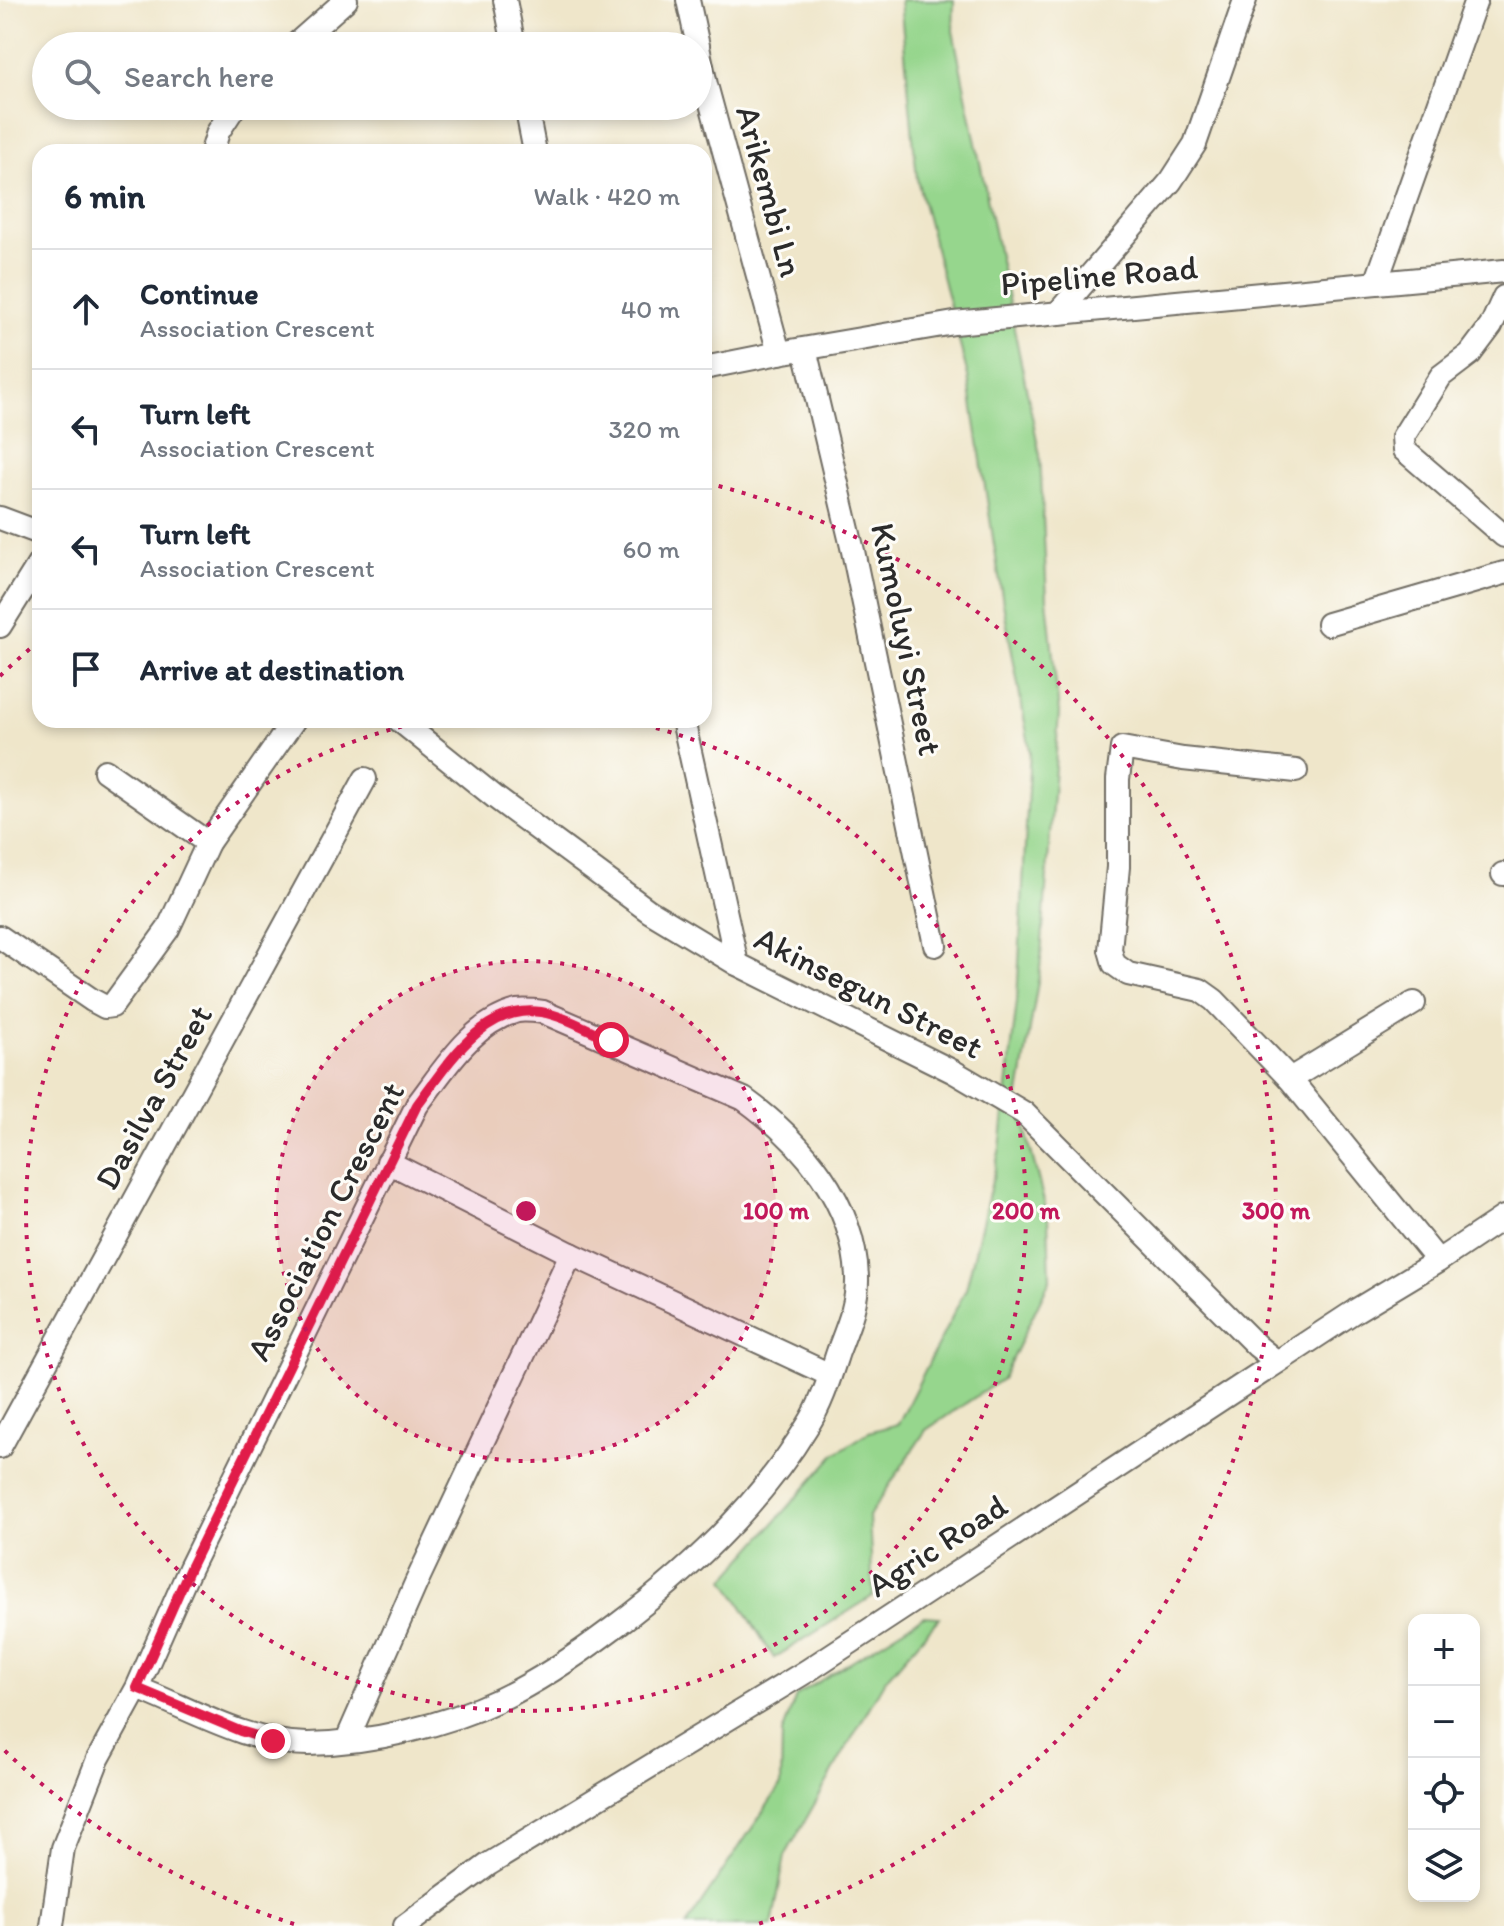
<!DOCTYPE html>
<html lang="en">
<head>
<meta charset="utf-8">
<style>
  :root { --surface:#fff; --page:#f6f6f7; --text:#1f2937; --muted:#747a83; --line:#e0e1e3 }
  body { margin:0; font-family:Itim,sans-serif; background:var(--page); color:var(--text) }
  .controls { position:absolute; right:24px; bottom:24px; display:grid; overflow:hidden; border-radius:16px; box-shadow:0 4px 12px #0003 }
  .controls button { width:72px; height:72px; display:grid; place-items:center; padding:0; border:0; border-bottom:2px solid var(--line); background:var(--surface); color:var(--text); font:40px sans-serif }
  .stop { position:absolute; width:24px; height:24px; margin:-18px; border:6px solid #e11d48; border-radius:50%; background:#fff }
  .stop.end { background:#e11d48; border-color:#fff; box-shadow:0 2px 8px #0008 }
  .list { margin:0; padding:0; list-style:none }
  h2 { display:flex; justify-content:space-between; align-items:center; height:104px; margin:0; padding:0 32px; font-size:34px }
  h2 small { font-size:26px; font-weight:400; color:var(--muted) }
  .list li { display:grid; grid-template-columns:52px 1fr auto; gap:24px; align-items:center; box-sizing:border-box; height:120px; padding:0 32px; border-top:2px solid var(--line) }
  .list b { display:block; font-size:30px; white-space:nowrap }
  .list p { margin:0; font-size:26px; white-space:nowrap; color:var(--muted) }
  .list em { font-size:26px; font-style:normal; color:var(--muted) }
  .icon { flex:none; width:44px; height:44px; fill:none; stroke:currentColor; stroke-width:2; stroke-linecap:round; stroke-linejoin:round }
  .map { position:relative; flex:none; width:1504px; height:1926px; overflow:hidden }
  .search { position:absolute; background:var(--surface); box-shadow:0 4px 12px #0003; left:32px; top:32px; width:680px; height:88px; display:flex; align-items:center; gap:20px; box-sizing:border-box; padding:0 28px; border-radius:44px; color:var(--muted); font-size:30px }
  .panel { position:absolute; background:var(--surface); box-shadow:0 4px 12px #0003; left:32px; top:144px; width:680px; height:584px; border-radius:24px }
  .map>svg:first-child { display:block }
  .green { fill:#96d68d; stroke:#60805c; stroke-width:2 }
  .lines { fill:none; stroke-linecap:round; stroke-linejoin:round }
  .minor-casing { stroke:#706c63; stroke-width:26 }
  .minor { stroke:#fff; stroke-width:22 }
  .route { stroke:#e11d48; stroke-width:10 }
  .ring { fill:none; stroke:#c2185b; stroke-width:4; stroke-dasharray:4 8 }
  .labels { text-anchor:middle; stroke-width:6; stroke-linejoin:round; paint-order:stroke }
  .street-label { font-size:34px; fill:#2b2b2b; stroke:#fdfcf7 }
  .centre { fill:#c2185b; stroke:#fdfcf7; stroke-width:4 }
  .ring-label { font-size:24px; text-anchor:middle; font-weight:bold; fill:#c2185b; stroke:#fdfcf7; stroke-width:6; stroke-linejoin:round; paint-order:stroke }
</style>
</head>
<body>
<div class="map">
<svg width="1504" height="1926" viewBox="0 0 1504 1926">
  <rect width="100%" height="100%" fill="#fdfcf7"/>
  <filter id="ink" filterUnits="userSpaceOnUse"><feTurbulence type="fractalNoise" baseFrequency=".0125" numOctaves="2"/><feDisplacementMap in="SourceGraphic" scale="16" xChannelSelector="R" yChannelSelector="G"/><feConvolveMatrix kernelMatrix="1 2 1 2 8 2 1 2 1" color-interpolation-filters="sRGB"/></filter>
  <filter id="wash" filterUnits="userSpaceOnUse"><feTurbulence type="fractalNoise" baseFrequency=".006" numOctaves="4" result="noise"/><feDisplacementMap in="SourceGraphic" scale="32" xChannelSelector="R" yChannelSelector="G"/><feGaussianBlur stdDeviation="1.8" result="paint"/><feColorMatrix in="noise" values="0 0 0 0 0 0 0 0 0 0 0 0 0 0 0 0 0 1.4 0 .05"/><feComposite in="paint" operator="in"/></filter>
  <g filter="url(#wash)">
    <rect width="100%" height="100%" fill="#efe6ca"/>
    <g class="green">
      <path d="M 900,0 L 954,0 L 953,31 L 1040,455 L 1047,599 L 1059,713 L 1040,970 L 1018,1100 L 1048,1217 L 1050,1280 L 1002,1379 L 926,1430 L 869,1516 L 873,1596 L 774,1658 L 725,1579 L 835,1454 L 869,1432 L 898,1424 L 966,1289 L 1000,1148 L 1017,1001 L 1030,750 L 1003,603 L 968,376 L 917,179 Z"/>
      <path d="M 924,1616 L 940,1617 L 885,1680 L 785,1856 L 772,1926 L 686,1926 L 781,1785 L 782,1734 L 796,1696 Z"/>
    </g>
  </g>
  <g filter="url(#ink)">
    <g class="lines">
      <g class="minor-casing">
        <g id="minor">
          <path d="M 505,0 L 514,46"/>
          <path d="M 688,0 L 698,46"/>
          <path d="M 294,46 L 346,0"/>
          <path d="M 698,47 L 706,85 L 779,353"/>
          <path d="M 526,106 L 535,152"/>
          <path d="M 212,152 L 218,132 L 235,106"/>
          <path d="M 1376,283 L 1476,0"/>
          <path d="M 1504,297 L 1491,326 L 1470,354 L 1441,376 L 1403,437 L 1404,450 L 1504,536"/>
          <path d="M 1058,313 L 1171,181 L 1195,144 L 1245,0"/>
          <path d="M 805,349 L 853,551 L 935,945"/>
          <path d="M 704,368 L 779,353 L 954,323 L 1504,271"/>
          <path d="M 0,518 L 40,533"/>
          <path d="M 1328,624 L 1504,573"/>
          <path d="M 0,626 L 40,562"/>
          <path d="M 399,720 L 496,798 L 649,911 L 737,964 L 954,1072 L 1024,1113 L 1257,1346 L 1277,1362"/>
          <path d="M 683,720 L 737,964"/>
          <path d="M 105,771 L 208,843"/>
          <path d="M 1296,771 L 1183,759 L 1122,748 L 1118,779 L 1118,867 L 1110,950 L 1114,964 L 1128,974 L 1200,990 L 1214,1000 L 1290,1079 L 1438,1261"/>
          <path d="M 1503,874 L 1504,874"/>
          <path d="M 0,937 L 92,1000 L 105,1007 L 112,1006 L 168,929 L 208,843 L 294,720"/>
          <path d="M 1290,1079 L 1414,1003"/>
          <path d="M 388,1162 L 571,1254 L 830,1375"/>
          <path d="M 0,1447 L 365,779"/>
          <path d="M 347,1740 L 416,1583 L 571,1254"/>
          <path d="M 52,1926 L 63,1848 L 98,1759 L 137,1688 L 190,1568 L 417,1105 C 444,1070 471,1023 517,1011 C 525,1010 535,1011 543,1012 L 744,1099 C 802,1141 854,1202 857,1277 C 858,1304 847,1328 838,1352 C 830,1376 822,1403 808,1425 C 759,1506 688,1572 613,1628 C 577,1655 541,1680 501,1699 C 444,1726 371,1743 308,1744 C 248,1744 191,1709 137,1688"/>
          <path d="M 405,1926 L 489,1864 L 807,1671 L 1355,1311 L 1438,1261 L 1504,1217"/>
        </g>
      </g>
      <use href="#minor" class="minor"/>
    </g>
  </g>
  <g class="lines" filter="url(#ink)">
    <path class="route" d="M 273,1741 L 240,1731 L 137,1688 L 190,1568 L 417,1105 C 446,1067 483,1003 541,1012 C 562,1015 591,1031 611,1040"/>
  </g>
  <circle cx="526" cy="1211" r="250" fill="#c2185b" fill-opacity=".12"/>
  <g class="ring">
    <circle cx="526" cy="1211" r="250"/>
    <path d="M621 720A500 500 0 1 1 431 720"/>
    <path d="M294 1924A750 750 0 0 1 0 1746M0 676A750 750 0 0 1 39 641M707 483A750 750 0 0 1 758 1924"/>
  </g>
  <g class="labels">
    <g class="street-label">
      <text transform="translate(770 191) rotate(75)" y="12">Arikembi Ln</text>
      <text transform="translate(1099 275) rotate(-5)" y="12">Pipeline Road</text>
      <text transform="translate(907 639) rotate(78)" y="12">Kumoluyi Street</text>
      <text transform="translate(869 992) rotate(27)" y="12">Akinsegun Street</text>
      <text transform="translate(153 1097) rotate(-61)" y="12">Dasilva Street</text>
      <text transform="translate(325 1221) rotate(-63)" y="12">Association Crescent</text>
      <text transform="translate(937 1545) rotate(-33)" y="12">Agric Road</text>
    </g>
  </g>
  <circle cx="526" cy="1211" r="12" class="centre"/>
  <g class="ring-label">
    <text x="776" y="1219">100 m</text>
    <text x="1026" y="1219">200 m</text>
    <text x="1276" y="1219">300 m</text>
  </g>
</svg>
<div class="controls">
<button>+</button>
<button>−</button>
<button><svg class="icon" aria-label="locate" viewBox="0 0 24 24"><circle cx="12" cy="12" r="6"/><path d="M12 2v4M12 18v4M2 12h4M18 12h4"/></svg></button>
<button><svg class="icon" aria-label="layers" viewBox="0 0 24 24"><path d="M12 4l9 5-9 5-9-5zM3 14l9 5 9-5"/></svg></button>
</div>
<div class="stop" style="left:611px;top:1040px"></div>
<div class="stop end" style="left:273px;top:1741px"></div>
<div class="search"><svg class="icon" aria-label="search" viewBox="0 0 24 24"><circle cx="10" cy="10" r="6"/><path d="M15 15l6 6"/></svg>Search here</div>
<section class="panel">
<h2>6 min<small>Walk · 420 m</small></h2>
<ul class="list">
<li><svg class="icon" aria-label="ahead" viewBox="0 0 24 24"><path d="M12 20V5M6 11l6-6 6 6"/></svg><div><b>Continue</b><p>Association Crescent</p></div><em>40 m</em></li>
<li><svg class="icon" aria-label="left" viewBox="0 0 24 24"><path d="M17 20v-9H6M10 6l-5 5 5 5"/></svg><div><b>Turn left</b><p>Association Crescent</p></div><em>320 m</em></li>
<li><svg class="icon" aria-label="left" viewBox="0 0 24 24"><path d="M17 20v-9H6M10 6l-5 5 5 5"/></svg><div><b>Turn left</b><p>Association Crescent</p></div><em>60 m</em></li>
<li><svg class="icon" aria-label="arrive" viewBox="0 0 24 24"><path d="M6 21V4h12l-3 4 3 4H6"/></svg><div><b>Arrive at destination</b></div></li>
</ul>
</section>
</div>
</body>
</html>
